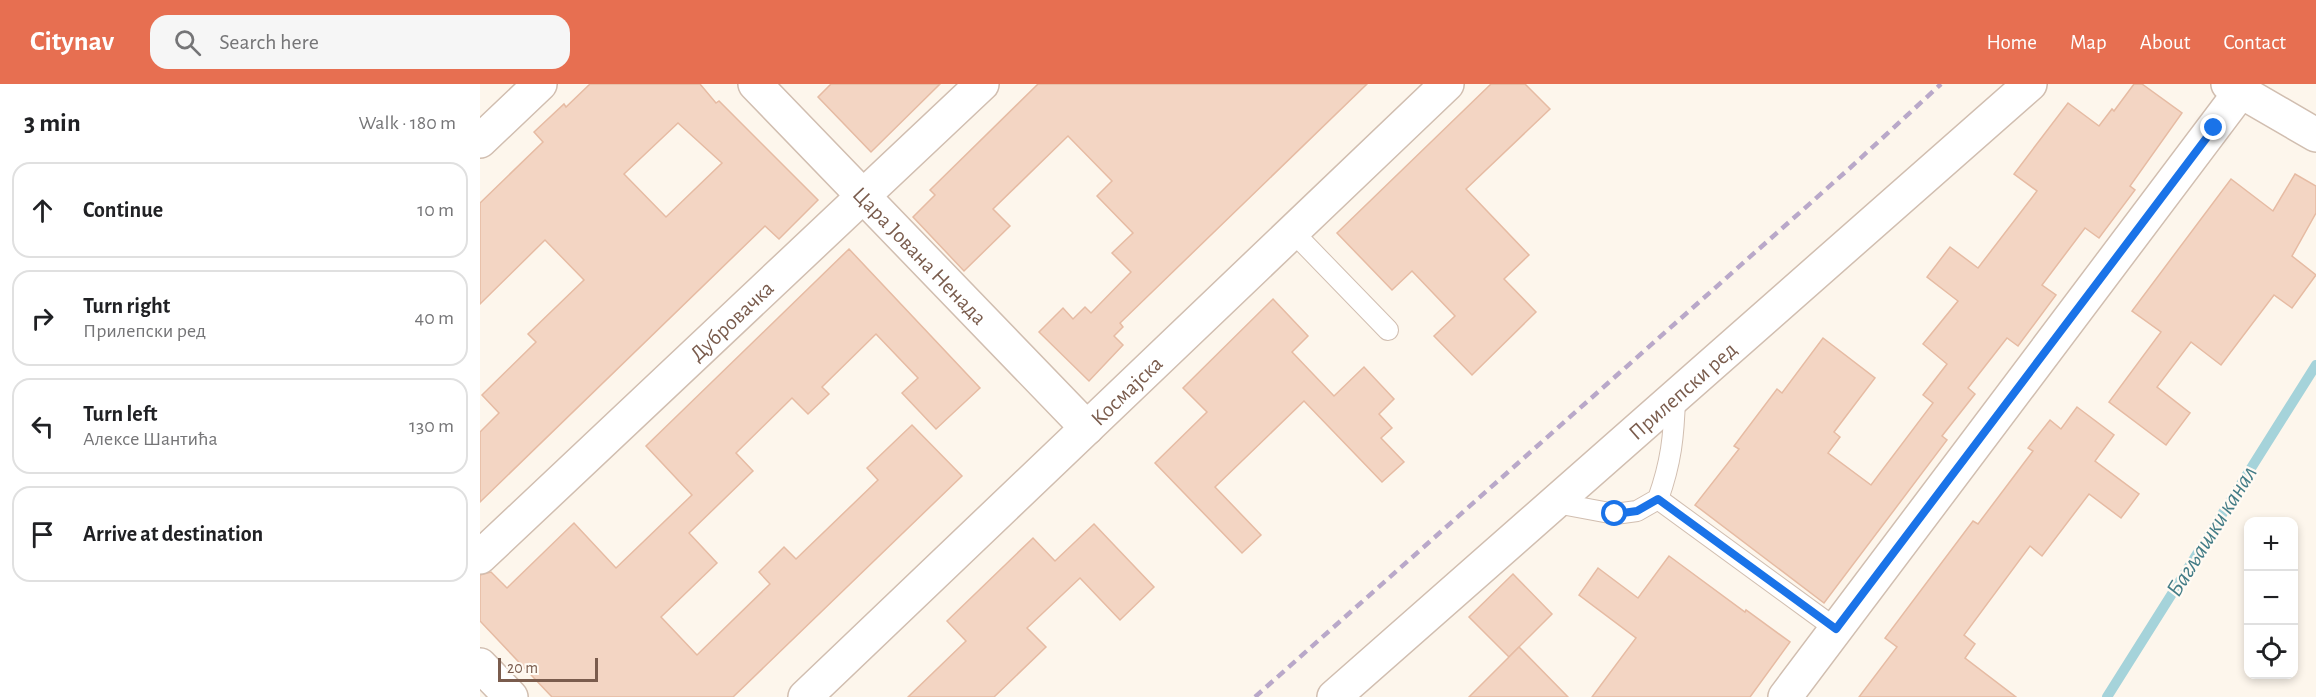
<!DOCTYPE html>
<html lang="en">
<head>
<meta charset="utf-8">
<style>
  :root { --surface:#fff; --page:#f6f6f6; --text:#202124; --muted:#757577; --line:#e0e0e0; --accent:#e76f51 }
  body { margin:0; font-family:"Alegreya Sans",sans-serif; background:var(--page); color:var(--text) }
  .controls { position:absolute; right:18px; bottom:18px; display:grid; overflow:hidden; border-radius:12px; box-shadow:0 3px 9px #0003 }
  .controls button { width:54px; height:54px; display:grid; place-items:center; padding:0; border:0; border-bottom:2px solid var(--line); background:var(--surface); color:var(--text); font:30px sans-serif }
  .scale { position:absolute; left:18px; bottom:15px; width:100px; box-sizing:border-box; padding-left:6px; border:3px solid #7a5c4d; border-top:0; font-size:16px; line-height:21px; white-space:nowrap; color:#7a5c4d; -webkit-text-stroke:4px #fffaf3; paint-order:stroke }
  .stop { position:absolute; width:18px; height:18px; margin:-14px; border:4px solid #1a73e8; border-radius:50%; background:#fff }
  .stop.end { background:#1a73e8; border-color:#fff; box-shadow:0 2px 6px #0008 }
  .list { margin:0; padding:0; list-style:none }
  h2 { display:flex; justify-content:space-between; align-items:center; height:78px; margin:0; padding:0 24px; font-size:26px }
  h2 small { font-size:20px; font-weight:400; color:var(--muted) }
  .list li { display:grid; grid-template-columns:39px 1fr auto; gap:18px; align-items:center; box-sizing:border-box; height:96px; margin:0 12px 12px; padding:0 12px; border:2px solid var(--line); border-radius:18px }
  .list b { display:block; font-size:22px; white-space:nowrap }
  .list p { margin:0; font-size:20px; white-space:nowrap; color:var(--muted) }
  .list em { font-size:20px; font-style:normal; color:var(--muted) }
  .icon { flex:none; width:33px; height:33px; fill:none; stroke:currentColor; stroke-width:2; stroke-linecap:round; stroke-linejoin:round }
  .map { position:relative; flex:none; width:1836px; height:613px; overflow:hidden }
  header { display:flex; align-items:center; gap:36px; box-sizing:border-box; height:84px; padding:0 30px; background:var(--accent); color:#fff }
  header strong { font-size:28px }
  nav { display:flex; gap:33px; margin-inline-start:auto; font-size:21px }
  .search { width:420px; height:54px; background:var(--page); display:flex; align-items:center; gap:15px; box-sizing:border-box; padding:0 21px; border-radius:18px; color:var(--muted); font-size:22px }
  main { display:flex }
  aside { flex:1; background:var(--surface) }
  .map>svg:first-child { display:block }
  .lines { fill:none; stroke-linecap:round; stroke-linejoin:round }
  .stream { stroke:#a5d3da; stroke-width:10 }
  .building { fill:#f3d5c3; stroke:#e6bba3; stroke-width:1.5; fill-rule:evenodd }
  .service-casing { stroke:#d1beb0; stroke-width:22 }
  .minor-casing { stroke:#d1beb0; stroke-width:36 }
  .tertiary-casing { stroke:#d1beb0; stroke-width:36 }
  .service { stroke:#fff; stroke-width:20 }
  .minor { stroke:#fff; stroke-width:33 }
  .tertiary { stroke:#fff; stroke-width:33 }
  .rail { stroke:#b9a8c9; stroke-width:4.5; stroke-dasharray:9 6; stroke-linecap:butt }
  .route { stroke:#1a73e8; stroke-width:8 }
  .labels { text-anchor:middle; stroke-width:4.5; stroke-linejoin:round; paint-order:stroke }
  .street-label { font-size:22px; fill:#7a5c4d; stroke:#fffaf3 }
  .water-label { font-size:24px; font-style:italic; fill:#437c86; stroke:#fffaf3 }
</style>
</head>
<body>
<header>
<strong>Citynav</strong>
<div class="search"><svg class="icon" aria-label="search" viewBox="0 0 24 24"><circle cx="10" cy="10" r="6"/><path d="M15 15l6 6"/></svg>Search here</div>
<nav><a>Home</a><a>Map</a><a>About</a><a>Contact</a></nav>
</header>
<main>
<aside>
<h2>3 min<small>Walk · 180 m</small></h2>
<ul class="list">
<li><svg class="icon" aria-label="ahead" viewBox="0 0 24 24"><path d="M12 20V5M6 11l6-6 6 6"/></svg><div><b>Continue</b></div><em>10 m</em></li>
<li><svg class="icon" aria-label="right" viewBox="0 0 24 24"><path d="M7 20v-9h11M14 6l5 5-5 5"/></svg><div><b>Turn right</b><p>Прилепски ред</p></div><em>40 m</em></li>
<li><svg class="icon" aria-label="left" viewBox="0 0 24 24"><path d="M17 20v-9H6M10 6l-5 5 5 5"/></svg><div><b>Turn left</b><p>Алексе Шантића</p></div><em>130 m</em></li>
<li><svg class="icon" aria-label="arrive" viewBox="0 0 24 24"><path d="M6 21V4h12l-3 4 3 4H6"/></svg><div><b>Arrive at destination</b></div></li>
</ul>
</aside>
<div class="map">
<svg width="1836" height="613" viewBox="0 0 1836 613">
  <rect width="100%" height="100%" fill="#fdf6ec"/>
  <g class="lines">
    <path class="stream" d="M 1627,613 L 1836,281"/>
  </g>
  <g class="building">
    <path d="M 110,0 L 220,0 L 236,19 L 239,17 L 338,116 L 299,155 L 285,142 L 0,418 L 0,348 L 19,329 L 2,311 L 56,258 L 48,250 L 104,196 L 65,156 L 0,220 L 0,119 L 63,58 L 54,48 L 84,20 L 86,23 ZM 198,39 L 242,79 L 186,133 L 144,90 Z"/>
    <path d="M 351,0 L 460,0 L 391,68 L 338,13 Z"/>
    <path d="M 558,0 L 887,0 L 640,239 L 643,243 L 634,252 L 643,261 L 609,297 L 559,248 L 583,224 L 593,235 L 605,223 L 611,229 L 651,188 L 632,169 L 653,149 L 617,112 L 632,97 L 588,52 L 513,125 L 530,142 L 484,187 L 433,133 L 455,111 L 450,106 Z"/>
    <path d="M 1011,0 L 1045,0 L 1070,25 L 986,105 L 1049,171 L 1024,195 L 1056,228 L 992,291 L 954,252 L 975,232 L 932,187 L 912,206 L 857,149 Z"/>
    <path d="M 1654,0 L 1662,0 L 1702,29 L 1650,102 L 1655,106 L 1619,154 L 1605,144 L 1562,201 L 1576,211 L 1538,262 L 1527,254 L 1488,304 L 1495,310 L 1462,352 L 1467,356 L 1344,519 L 1215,421 L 1259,365 L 1254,362 L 1297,305 L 1302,309 L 1343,254 L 1395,294 L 1354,348 L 1360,353 L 1348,369 L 1391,401 L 1453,319 L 1443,311 L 1467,280 L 1443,260 L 1478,217 L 1447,193 L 1470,163 L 1498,184 L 1557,107 L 1534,90 L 1588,19 L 1619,42 L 1632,25 L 1634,27 Z"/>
    <path d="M 1815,90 L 1836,102 L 1836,129 L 1812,172 L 1836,191 L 1812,224 L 1794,211 L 1741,281 L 1711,258 L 1677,303 L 1710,329 L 1686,361 L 1629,318 L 1681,248 L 1652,227 L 1751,95 L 1793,127 Z"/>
    <path d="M 369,165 L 500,304 L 456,345 L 422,309 L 438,294 L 396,250 L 342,303 L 349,310 L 328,330 L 312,314 L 256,369 L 273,387 L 209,449 L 237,479 L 181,533 L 217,571 L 290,500 L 279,488 L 304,463 L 316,475 L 398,396 L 387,384 L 432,341 L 482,392 L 253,613 L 72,613 L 0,537 L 0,491 L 11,488 L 27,504 L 94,439 L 136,484 L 212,411 L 166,362 Z"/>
    <path d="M 793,215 L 828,252 L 812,268 L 854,312 L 884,283 L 914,315 L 899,330 L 912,344 L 901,354 L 924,378 L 902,398 L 824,317 L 735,403 L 781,451 L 762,469 L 675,379 L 727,328 L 703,304 Z"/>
    <path d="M 1597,323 L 1634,351 L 1615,377 L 1659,410 L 1641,434 L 1609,410 L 1562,472 L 1550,462 L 1484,551 L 1495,560 L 1485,574 L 1536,613 L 1379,613 L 1417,563 L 1405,554 L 1493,437 L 1498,440 L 1553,367 L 1548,364 L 1570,336 L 1581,345 Z"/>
    <path d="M 614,440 L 674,503 L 640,536 L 600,494 L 547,544 L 566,563 L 514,613 L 428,613 L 486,557 L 467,537 L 553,454 L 575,477 Z"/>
    <path d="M 1189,472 L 1265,528 L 1266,526 L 1310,558 L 1270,613 L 1112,613 L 1156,554 L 1099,511 L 1118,484 L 1158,514 Z"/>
    <path d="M 1033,490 L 1072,530 L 1029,573 L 989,533 Z"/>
    <path d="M 1039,563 L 1088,613 L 989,613 Z"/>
  </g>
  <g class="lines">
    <g class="service-casing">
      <g id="service">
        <path d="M 813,148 L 908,246"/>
        <path d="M 1178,415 L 1356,545"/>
        <path d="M 1076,419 L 1135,430 L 1157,427 L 1178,415 C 1191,379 1194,352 1195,313"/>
      </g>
    </g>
    <g class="minor-casing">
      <g id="minor">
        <path id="s1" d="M 275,0 L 607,344"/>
        <path d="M 0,57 L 60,0"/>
        <path id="s2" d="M 0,473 L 502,0"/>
        <path d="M 0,581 L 31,613"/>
        <path id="s3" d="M 325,613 L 967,0"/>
        <path d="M 1305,613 L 1761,7"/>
      </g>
    </g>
    <g class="tertiary-casing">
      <g id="tertiary">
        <path d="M 1748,0 L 1836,51"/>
        <path id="s4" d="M 854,613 L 1550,0"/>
      </g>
    </g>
    <use href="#service" class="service"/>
    <use href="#minor" class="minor"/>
    <use href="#tertiary" class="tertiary"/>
    <path class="rail" d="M 775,613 L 1371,83 L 1461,0"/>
  </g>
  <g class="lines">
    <path class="route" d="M 1135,430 L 1157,427 L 1178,415 L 1356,545 L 1734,44"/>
  </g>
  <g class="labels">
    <g class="street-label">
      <text dy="8" stroke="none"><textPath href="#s1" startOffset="238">Цара Јована Ненада</textPath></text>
      <text dy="8" stroke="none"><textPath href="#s2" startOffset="345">Дубровачка</textPath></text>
      <text dy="8" stroke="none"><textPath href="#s3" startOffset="444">Космајска</textPath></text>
      <text dy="8" stroke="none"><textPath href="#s4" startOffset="464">Прилепски ред</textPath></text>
    </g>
    <g class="water-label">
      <text transform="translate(1731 447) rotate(-58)" y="8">Багљашки канал</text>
    </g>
  </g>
</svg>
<div class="controls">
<button>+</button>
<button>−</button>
<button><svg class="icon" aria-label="locate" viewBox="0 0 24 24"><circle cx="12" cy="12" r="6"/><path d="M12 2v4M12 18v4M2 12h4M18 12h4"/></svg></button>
</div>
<div class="scale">20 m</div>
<div class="stop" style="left:1135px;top:430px"></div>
<div class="stop end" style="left:1734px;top:44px"></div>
</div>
</main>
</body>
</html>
